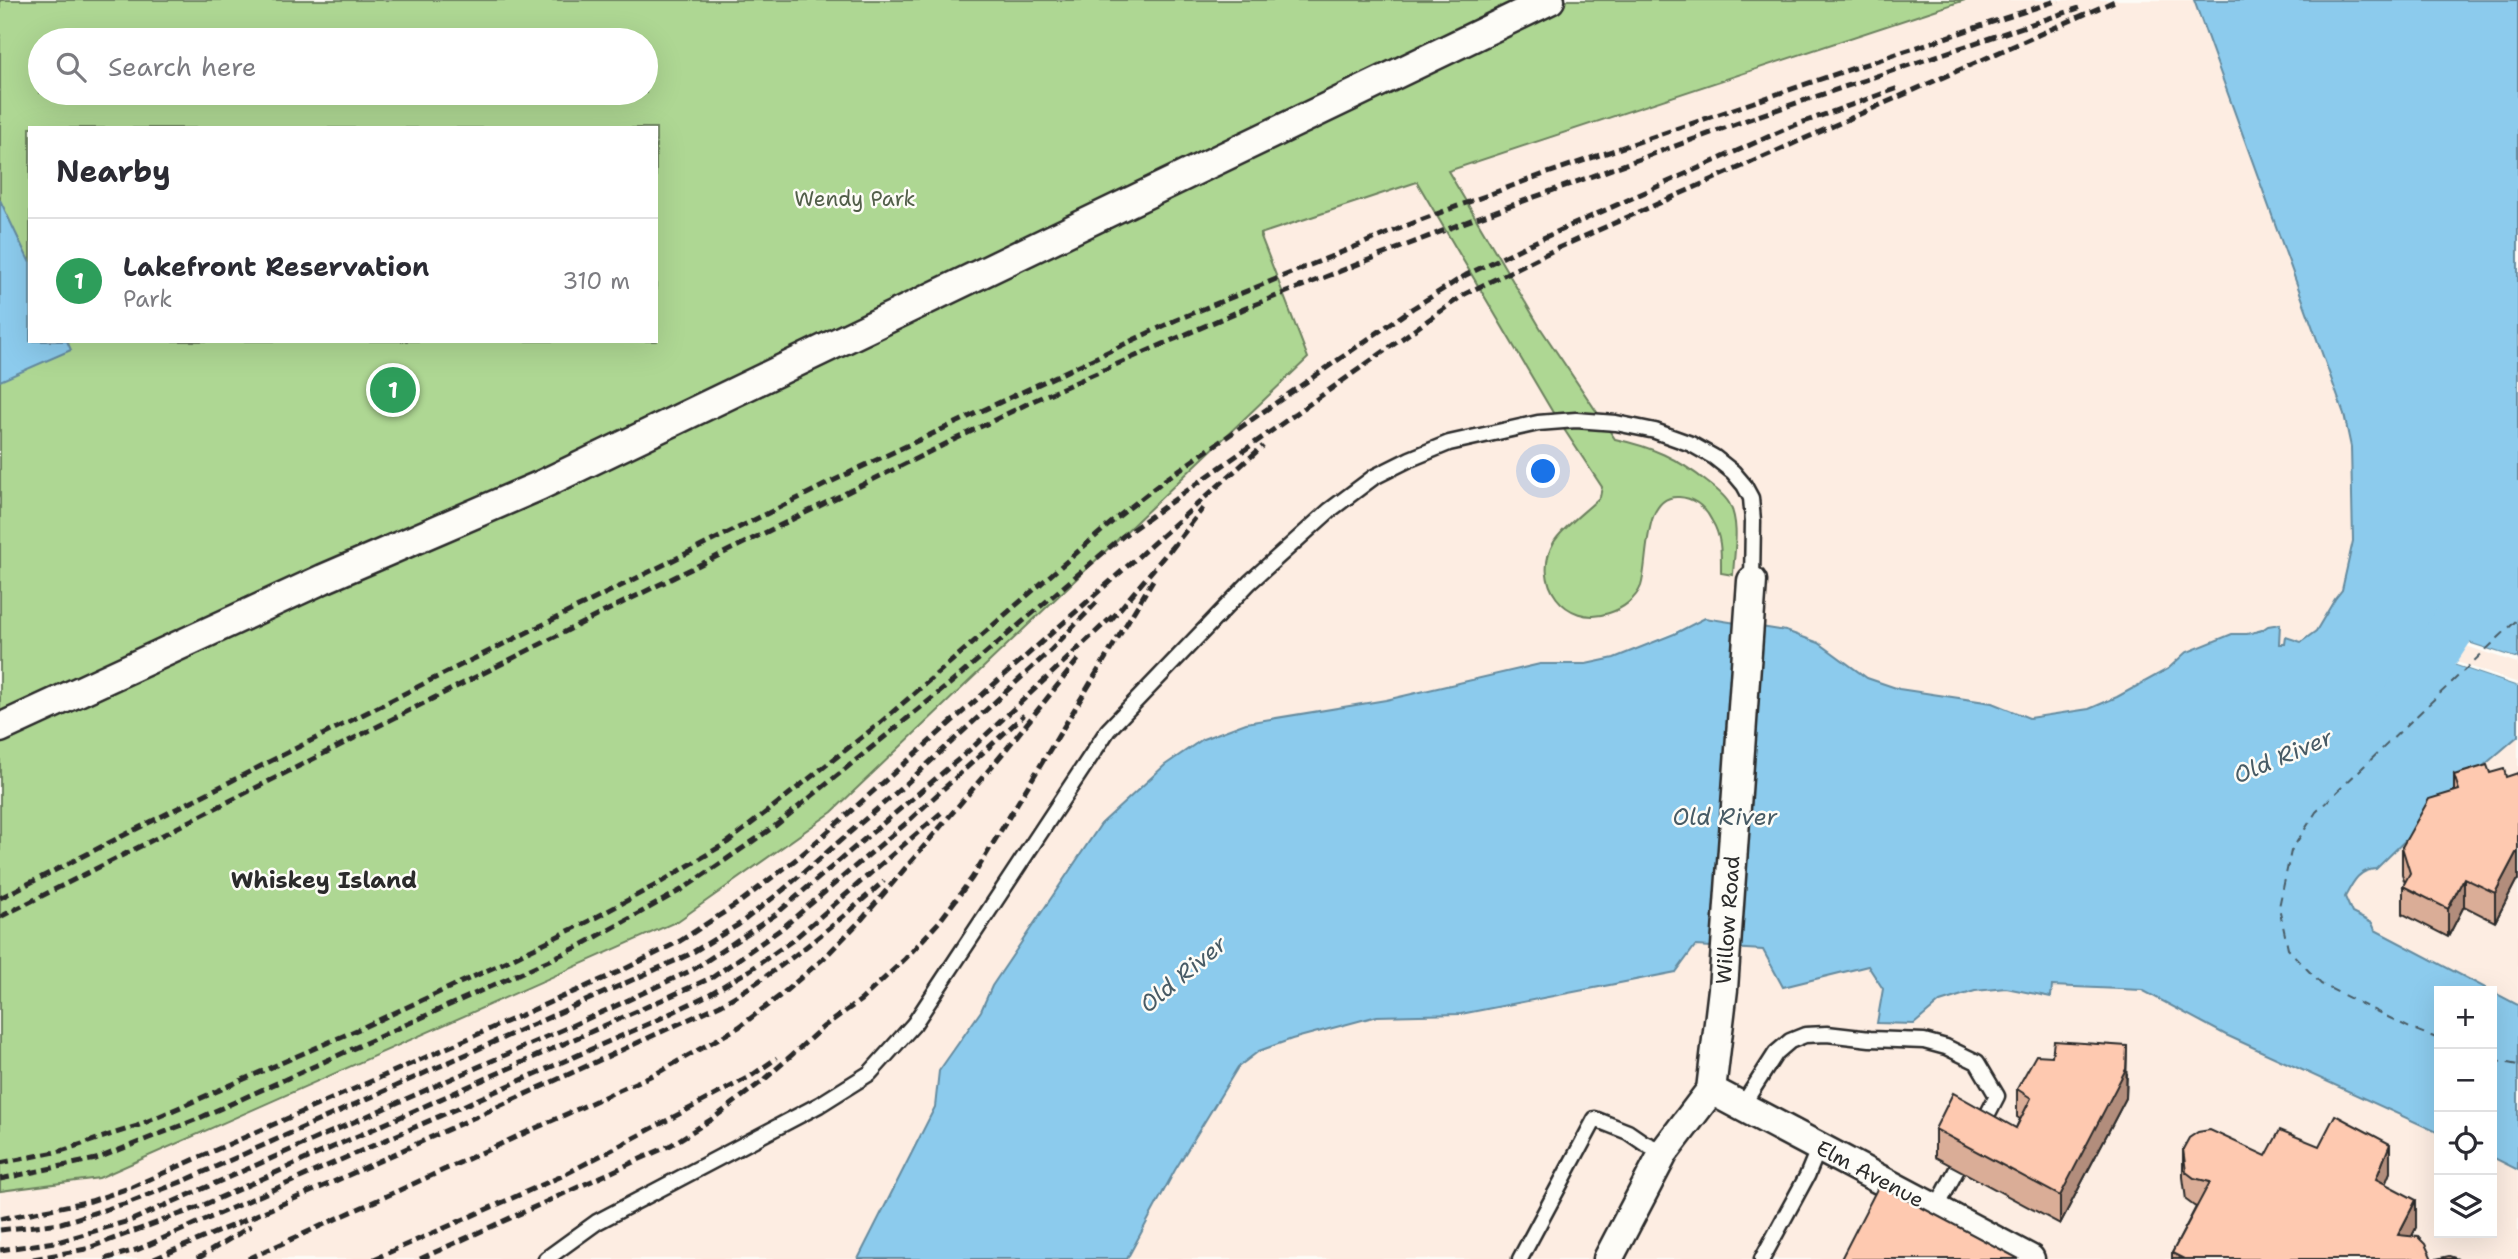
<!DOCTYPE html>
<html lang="en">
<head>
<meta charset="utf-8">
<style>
  :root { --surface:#fff; --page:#f2f2f3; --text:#2b2b33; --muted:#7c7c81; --line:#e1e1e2; --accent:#c8321e }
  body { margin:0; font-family:"Shantell Sans",sans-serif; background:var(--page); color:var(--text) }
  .controls { position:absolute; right:21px; bottom:21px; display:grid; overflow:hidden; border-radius:0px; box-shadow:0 7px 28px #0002 }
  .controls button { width:63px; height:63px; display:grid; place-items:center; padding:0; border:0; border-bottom:2px solid var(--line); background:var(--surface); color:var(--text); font:35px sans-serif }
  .you { position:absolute; left:1544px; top:472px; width:24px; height:24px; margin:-18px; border:5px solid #fff; border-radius:50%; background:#1a73e8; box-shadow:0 0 0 10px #1a73e833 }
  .badge { display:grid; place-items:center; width:46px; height:46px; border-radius:50%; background:var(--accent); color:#fff; font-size:23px; font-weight:700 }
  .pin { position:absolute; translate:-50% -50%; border:4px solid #fff; box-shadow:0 2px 7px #0006 }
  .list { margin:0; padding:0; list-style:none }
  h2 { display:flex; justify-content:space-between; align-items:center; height:91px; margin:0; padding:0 28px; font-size:30px }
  h2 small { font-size:23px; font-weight:400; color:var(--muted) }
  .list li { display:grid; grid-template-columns:46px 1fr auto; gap:21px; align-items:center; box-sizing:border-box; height:126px; padding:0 28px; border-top:2px solid var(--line) }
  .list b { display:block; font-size:26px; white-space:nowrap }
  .list p { margin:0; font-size:23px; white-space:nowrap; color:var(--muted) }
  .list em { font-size:23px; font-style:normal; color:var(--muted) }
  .icon { flex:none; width:38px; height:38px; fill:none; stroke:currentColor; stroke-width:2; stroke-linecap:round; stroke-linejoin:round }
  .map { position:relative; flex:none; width:2518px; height:1259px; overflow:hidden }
  .search { position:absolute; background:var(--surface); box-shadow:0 7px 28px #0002; left:28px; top:28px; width:630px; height:77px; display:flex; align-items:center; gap:18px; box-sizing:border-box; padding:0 24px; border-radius:38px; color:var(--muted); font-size:26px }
  .panel { position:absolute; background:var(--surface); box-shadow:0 7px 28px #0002; left:28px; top:126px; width:630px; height:217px; border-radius:0px }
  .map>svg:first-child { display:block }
  .built { fill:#fdede2 }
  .green { fill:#aed793; stroke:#6c815f; stroke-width:2; fill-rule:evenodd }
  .water { fill:#8ccbed; stroke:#658b9f; stroke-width:2 }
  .pier { fill:#fdfcf7 }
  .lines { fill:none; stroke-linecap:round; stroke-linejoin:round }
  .river { stroke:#8ccbed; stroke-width:46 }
  .ferry { stroke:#485b65; stroke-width:2; stroke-dasharray:9 7; stroke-linecap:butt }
  .lane-casing { stroke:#2b2b2b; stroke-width:19 }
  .street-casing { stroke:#2b2b2b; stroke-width:33 }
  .lane { stroke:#fdfcf7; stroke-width:14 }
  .street { stroke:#fdfcf7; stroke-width:28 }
  .rail { stroke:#2b2b2b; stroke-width:5; stroke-dasharray:10 5; stroke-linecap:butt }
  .wall { fill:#daad97; stroke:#2b2b2b; stroke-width:2 }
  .shaded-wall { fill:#b28d7b; stroke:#2b2b2b; stroke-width:2 }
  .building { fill:#fec9b0; stroke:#2b2b2b; stroke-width:2 }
  .labels { text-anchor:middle; stroke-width:5; stroke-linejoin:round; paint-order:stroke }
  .park-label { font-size:21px; fill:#525f4a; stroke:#fdfcf7 }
  .street-label { font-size:21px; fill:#2b2b2b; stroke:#fdfcf7 }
  .water-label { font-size:23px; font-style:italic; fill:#485b65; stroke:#fdfcf7 }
  .neighbourhood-label { font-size:23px; font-weight:bold; fill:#2b2b2b; stroke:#fdfcf7 }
</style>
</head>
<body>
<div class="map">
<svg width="2518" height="1259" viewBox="0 0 2518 1259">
  <rect width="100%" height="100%" fill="#fdfcf7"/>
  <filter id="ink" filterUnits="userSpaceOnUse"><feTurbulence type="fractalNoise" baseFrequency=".0143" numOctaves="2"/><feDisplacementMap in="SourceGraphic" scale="14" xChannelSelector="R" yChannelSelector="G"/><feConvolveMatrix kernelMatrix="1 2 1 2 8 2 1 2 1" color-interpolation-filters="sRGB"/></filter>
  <g filter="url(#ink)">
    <g class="built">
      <path d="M 1965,0 L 2194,0 L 2344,414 L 2351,447 L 2353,541 L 2342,591 L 2335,599 L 2315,631 L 2301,642 L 2285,637 L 2285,644 L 2278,644 L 2280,625 L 2246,634 L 2232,634 L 2185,653 L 2168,669 L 2118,697 L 2089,709 L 2029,718 L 1992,703 L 1899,689 L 1867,678 L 1819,643 L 1786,631 L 1705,618 L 1614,658 L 1586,664 L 1540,664 L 1386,700 L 1246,723 L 1101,824 L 992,986 L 981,1011 L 939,1071 L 935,1107 L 858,1259 L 0,1259 L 0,1191 L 100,1178 L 678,921 L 832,812 L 1308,358 L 1259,234 Z"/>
      <path d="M 2431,631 L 2518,659 L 2518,686 L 2424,654 Z"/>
      <path d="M 2518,736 L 2518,1005 L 2375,930 L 2372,923 L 2352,913 L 2344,897 L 2357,877 Z"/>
      <path d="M 1694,946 L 1764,950 L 1783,986 L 1868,966 L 1883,989 L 1878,1023 L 1914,1024 L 1940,1002 L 1975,991 L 2006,988 L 2051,997 L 2051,986 L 2142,990 L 2226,1035 L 2439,1133 L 2439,1233 L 2492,1233 L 2492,1157 L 2518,1170 L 2518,1259 L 1127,1259 L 1175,1170 L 1238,1066 L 1259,1051 L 1292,1039 L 1377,1016 L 1461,1014 L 1676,972 Z"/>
    </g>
    <path class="green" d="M 0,0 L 1965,0 L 1448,171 L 1541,329 L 1615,439 C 1652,447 1677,458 1707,482 C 1715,488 1726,496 1730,505 C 1740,525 1734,553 1733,575 L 1721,573 C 1721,554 1722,537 1712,521 C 1705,507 1695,498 1679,497 C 1642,494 1649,561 1641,586 C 1636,599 1622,609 1609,613 C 1565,628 1531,581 1554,542 C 1563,527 1587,510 1600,497 L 1602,487 L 1552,411 L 1417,182 L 1260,234 L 1308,358 L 832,812 L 678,921 L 99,1178 L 0,1191 ZM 40,40 L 646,40 L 646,93 L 40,93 ZM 30,128 L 656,128 L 656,341 L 30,341 Z"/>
    <g class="water">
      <path d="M 2194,0 L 2518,0 L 2518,659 L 2432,631 L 2424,654 L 2518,686 L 2518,736 L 2467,780 L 2376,869 C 2358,870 2353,882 2345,897 L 2352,913 L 2372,923 L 2375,930 L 2518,1005 L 2518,1170 L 2492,1157 L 2492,991 L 2439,991 L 2439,1133 L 2226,1035 L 2142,990 L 2052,986 L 2051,997 L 2006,988 L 1975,991 L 1940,1002 L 1914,1024 L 1877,1023 L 1883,989 L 1868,966 L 1783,987 L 1763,950 L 1695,946 L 1676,972 L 1461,1014 L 1377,1016 L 1292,1039 L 1259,1051 L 1238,1067 L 1175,1170 L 1127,1259 L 858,1259 L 935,1107 L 939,1071 L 981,1011 L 992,986 L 1101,824 L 1165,765 L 1203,739 L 1246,723 L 1386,700 L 1540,664 L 1586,664 L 1614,658 L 1674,634 L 1705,618 L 1786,631 L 1819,643 L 1867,678 L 1899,689 L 1992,703 L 2029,718 L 2089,709 L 2117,697 L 2168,669 L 2185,653 L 2232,634 L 2247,634 L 2262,630 L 2268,626 L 2280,624 L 2279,644 L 2285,644 L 2286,637 L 2301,642 L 2316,631 L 2335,599 L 2342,590 L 2353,541 L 2351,447 L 2344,414 Z"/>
      <path d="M 0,200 L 30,263 L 30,341 L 67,341 L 71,350 L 0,381 Z"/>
    </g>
    <path class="pier" d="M 2431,631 L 2518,659 L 2517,663 L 2433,635 L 2428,652 L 2518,683 L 2518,686 L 2424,654 Z"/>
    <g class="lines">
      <path class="river" d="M 2397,707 L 2401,705 L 2494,565 L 2518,504"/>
      <g class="ferry">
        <path d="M 2439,1039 L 2410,1028 L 2321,984 L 2288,949 L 2279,907 L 2291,851 L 2316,812 L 2518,619"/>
        <path d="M 2492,1060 L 2518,1065"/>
      </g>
      <g class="lane-casing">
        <g id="lane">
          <path d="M 1742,1106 L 1776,1053 L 1790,1041 L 1805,1035 L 1827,1034 L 1870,1039 L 1924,1041 L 1946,1047 L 1977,1062 L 1997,1096 L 1981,1127"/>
          <path d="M 1936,1209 L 1957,1169"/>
          <path d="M 546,1259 L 597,1222 L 819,1105 L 870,1073 L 914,1024 L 1108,730 L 1250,582 L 1330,510 L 1374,477 L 1410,459 L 1449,443 L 1538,423 L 1576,420 L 1616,423 L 1655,431 L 1691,444 L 1714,457 L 1733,472 L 1744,485 L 1751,498 L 1753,521 L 1752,581"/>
          <path d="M 1520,1259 L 1595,1119 L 1628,1132 L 1644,1143 L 1664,1152"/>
          <path d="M 1762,1259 L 1807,1176 L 1819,1147"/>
        </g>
      </g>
      <g class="street-casing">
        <g id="street">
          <path d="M 0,728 L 323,579 L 539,486 L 1550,0"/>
          <path d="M 1711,1090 L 2030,1259"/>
          <path d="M 1608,1259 L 1664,1152 L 1711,1090 L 1723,989 L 1752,581"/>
        </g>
      </g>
      <use href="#lane" class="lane"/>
      <use href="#street" class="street"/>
      <g class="rail">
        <path d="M 1171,550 L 1203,508"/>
        <path d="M 1110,621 L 1176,542"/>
        <path d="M 0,898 L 431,680 L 855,470 L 1176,320 L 1418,221 L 1536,177 L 1818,80 L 2059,0"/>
        <path d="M 0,917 L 628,600 L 1035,400 L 1246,308 L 1463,223 L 1755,117 L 2079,8"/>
        <path d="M 0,1163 L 61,1151 L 137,1126 L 359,1029 L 499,965 L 589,921 L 656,885 L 728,842 L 880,723 L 1119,516 L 1166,479 L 1413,308 L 1466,275 L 1532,243 L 1790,127 L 1901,87"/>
        <path d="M 0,1179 L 96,1159 L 195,1120 L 580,946 L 683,889 L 775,826 L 952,682 L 1123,536 L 1465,294 L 1558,248 L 2117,0"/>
        <path d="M 0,1219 L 91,1201 L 132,1187 L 621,971 L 680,941 L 740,902 L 799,857 L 1263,446"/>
        <path d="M 0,1230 L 61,1223 L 130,1202 L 186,1180 L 688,955 L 738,925 L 783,890 L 906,784 L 1051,650 L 1100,599"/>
        <path d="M 0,1250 L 61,1241 L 132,1220 L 607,1010 L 694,969 L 775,915 L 973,747 L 1116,613"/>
        <path d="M 33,1259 L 86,1249 L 199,1207 L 713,977 L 781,929 L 904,825 L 1024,715"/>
        <path d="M 105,1259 L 139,1249 L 655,1021 L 708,995 L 750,970 L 793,940 L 943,811"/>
        <path d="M 154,1259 L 331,1183 L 720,1005 C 780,971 832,927 884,881"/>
        <path d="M 197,1259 L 251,1226"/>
        <path d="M 248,1259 L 659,1072 L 739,1027 L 781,995 L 825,957 L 863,918 L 1004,752 L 1081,656"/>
        <path d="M 374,1259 L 562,1176 L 751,1076 L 777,1058"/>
        <path d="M 420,1259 L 671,1145 L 715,1117 L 764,1080 L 823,1027 L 861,1000 L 905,959 L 939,922 L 972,878 L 1153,580"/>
      </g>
    </g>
    <g class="wall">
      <path d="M 2454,775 L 2516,881 L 2495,922 L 2464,906 L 2448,937 L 2403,914 L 2403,886 L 2405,883 L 2402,875 L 2402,847 L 2454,792 Z"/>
      <path d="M 2127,1074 L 2126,1098 L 2060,1224 L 1935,1157 L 1935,1129 L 2016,1128 L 2020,1119 L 2017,1117 L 2017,1089 Z"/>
      <path d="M 2319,1146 L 2390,1172 L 2385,1184 L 2416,1228 L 2412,1237 L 2432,1259 L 2172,1259 L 2172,1253 L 2196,1207 L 2194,1206 L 2186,1200 L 2183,1177 L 2183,1149 L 2266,1156 Z"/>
    </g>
    <g class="shaded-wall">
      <path d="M 2518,852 L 2518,880 L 2516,881 L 2495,922 L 2495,893 L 2516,853 Z"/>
      <path d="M 2464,878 L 2464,906 L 2448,937 L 2448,909 Z"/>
      <path d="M 2127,1046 L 2126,1098 L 2060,1224 L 2060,1196 Z"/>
      <path d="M 2390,1144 L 2390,1172 L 2376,1207 L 2376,1179 Z"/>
      <path d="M 2416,1200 L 2416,1228 L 2400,1259 L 2398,1235 Z"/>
    </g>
    <g class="building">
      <path d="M 2487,765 L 2490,773 L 2504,769 L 2506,777 L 2518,773 L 2518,852 L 2516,853 L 2495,893 L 2464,878 L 2448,909 L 2403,886 L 2410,873 L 2402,847 L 2429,799 L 2459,790 L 2454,775 Z"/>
      <path d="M 2054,1041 L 2127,1046 L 2126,1069 L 2060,1196 L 1935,1129 L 1953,1093 L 2016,1128 L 2031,1098 L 2017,1089 L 2036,1055 L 2052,1056 Z"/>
      <path d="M 2335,1115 L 2390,1144 L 2376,1179 L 2416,1200 L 2398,1235 L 2418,1237 L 2425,1244 L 2432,1259 L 2184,1259 L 2172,1253 L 2210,1182 L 2194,1178 L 2186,1172 L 2183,1149 L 2189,1138 L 2198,1132 L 2210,1130 L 2266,1156 L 2280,1130 L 2319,1146 Z"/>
      <path d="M 1879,1185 L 2019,1259 L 1841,1259 Z"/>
      <path d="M 2449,1256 L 2458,1259 L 2436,1259 Z"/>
    </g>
  </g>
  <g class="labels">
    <g class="park-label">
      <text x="855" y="206">Wendy Park</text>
    </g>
    <g class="street-label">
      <text transform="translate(1728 920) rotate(-86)" y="7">Willow Road</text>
      <text transform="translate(1870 1174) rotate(28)" y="7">Elm Avenue</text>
    </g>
    <g class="water-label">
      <text transform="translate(2283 756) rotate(-23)" y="8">Old River</text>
      <text x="1725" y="825">Old River</text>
      <text transform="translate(1183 974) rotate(-40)" y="8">Old River</text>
    </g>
    <g class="neighbourhood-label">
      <text x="324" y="888">Whiskey Island</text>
    </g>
  </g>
</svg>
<div class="controls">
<button>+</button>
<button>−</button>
<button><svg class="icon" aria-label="locate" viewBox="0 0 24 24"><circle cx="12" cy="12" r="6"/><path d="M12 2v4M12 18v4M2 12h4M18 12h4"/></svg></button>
<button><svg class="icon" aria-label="layers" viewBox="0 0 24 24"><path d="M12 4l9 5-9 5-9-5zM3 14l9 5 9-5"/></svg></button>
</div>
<div class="you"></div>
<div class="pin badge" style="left:393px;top:390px;background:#2e9e5b">1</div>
<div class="search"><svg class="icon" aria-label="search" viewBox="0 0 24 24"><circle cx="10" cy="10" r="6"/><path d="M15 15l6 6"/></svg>Search here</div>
<section class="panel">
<h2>Nearby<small></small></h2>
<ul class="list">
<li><span class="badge" style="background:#2e9e5b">1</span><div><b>Lakefront Reservation</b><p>Park</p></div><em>310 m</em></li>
</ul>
</section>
</div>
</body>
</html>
